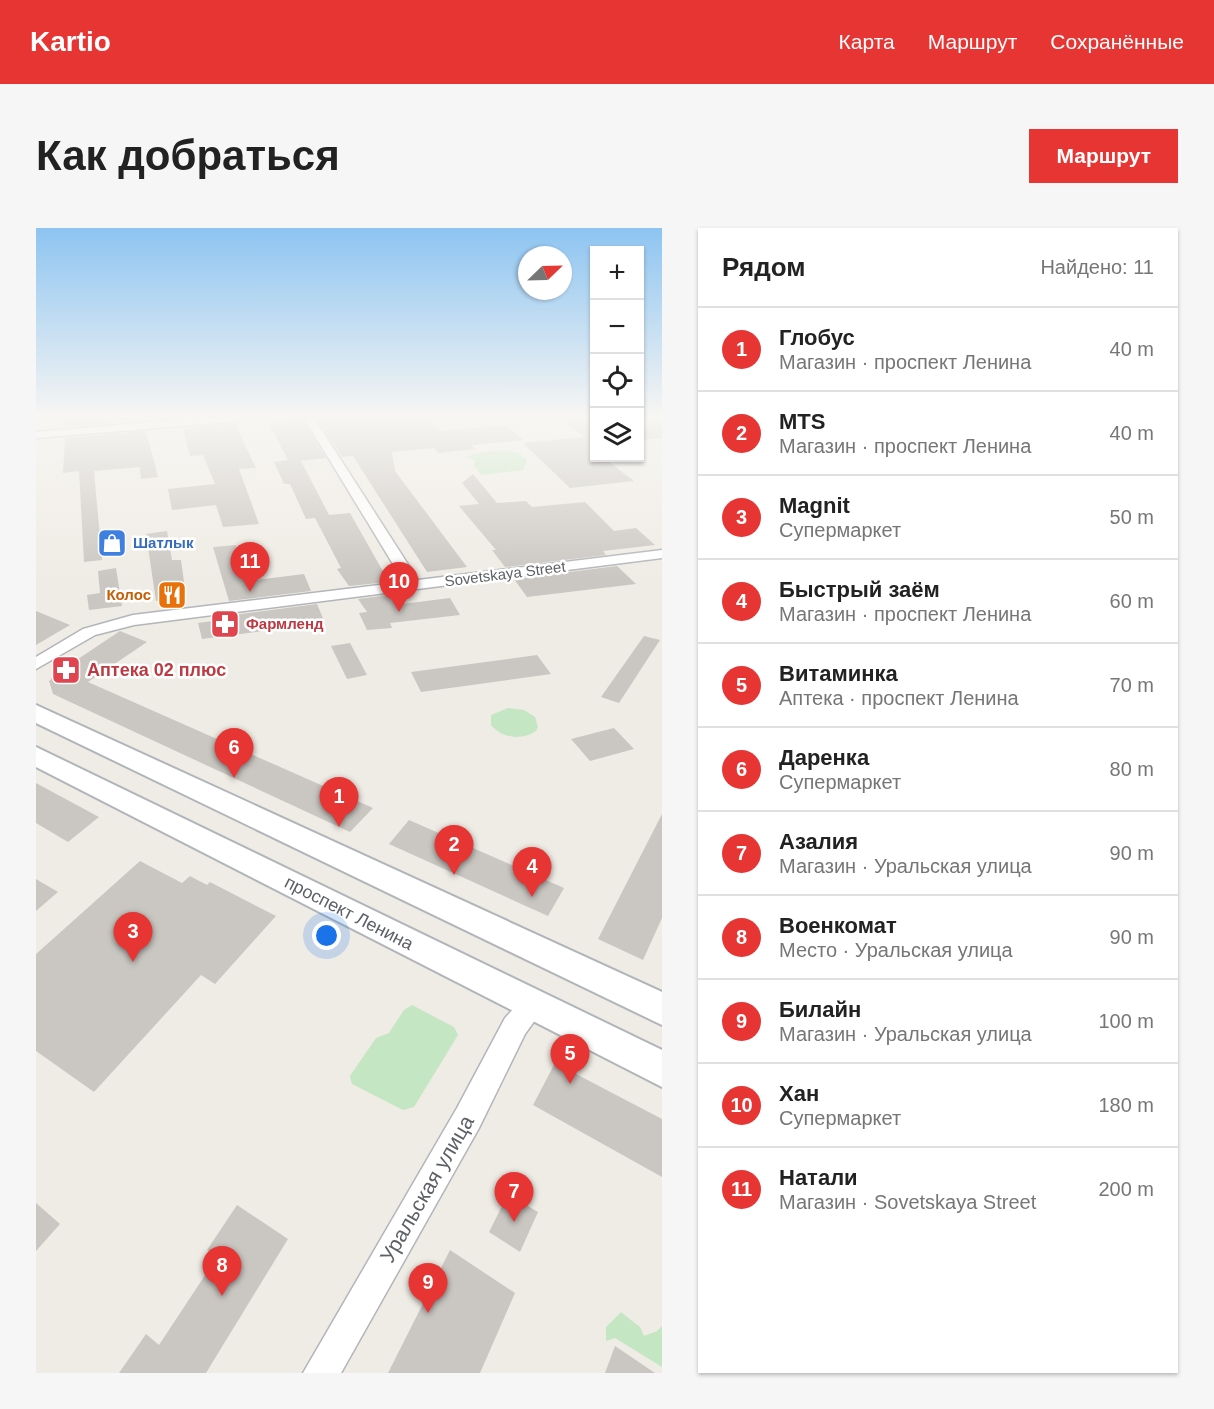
<!DOCTYPE html>
<html lang="ru">
<head>
<meta charset="utf-8">
<style>
  :root { --surface:#fff; --page:#f6f6f6; --text:#222; --muted:#767676; --line:#e0e0e0; --accent:#e73533 }
  body { margin:0; font-family:Arial,sans-serif; background:var(--page); color:var(--text) }
  .controls { position:absolute; right:18px; top:18px; display:grid; overflow:hidden; border-radius:0px; box-shadow:0 2px 4px #0004 }
  .controls button { width:54px; height:54px; display:grid; place-items:center; padding:0; border:0; border-bottom:2px solid var(--line); background:var(--surface); color:var(--text); font:30px sans-serif }
  .compass { position:absolute; left:482px; top:18px; width:54px; height:54px; border-radius:50%; background:var(--surface); box-shadow:0 2px 4px #0004; rotate:67deg }
  .you { position:absolute; left:291px; top:708px; width:21px; height:21px; margin:-15px; border:4px solid #fff; border-radius:50%; background:#1a73e8; box-shadow:0 0 0 9px #1a73e833 }
  .badge { display:grid; place-items:center; width:39px; height:39px; border-radius:50%; background:var(--accent); color:#fff; font-size:20px; font-weight:700 }
  .pin { position:absolute; translate:-50% -50px; filter:drop-shadow(0 2px 3px #0008) }
  .pin::after { content:''; position:absolute; top:32px; width:21px; height:18px; background:inherit; clip-path:polygon(0 0,100% 0,50% 100%) }
  .list { margin:0; padding:0; list-style:none }
  h2 { display:flex; justify-content:space-between; align-items:center; height:78px; margin:0; padding:0 24px; font-size:26px }
  h2 small { font-size:20px; font-weight:400; color:var(--muted) }
  .list li { display:grid; grid-template-columns:39px 1fr auto; gap:18px; align-items:center; box-sizing:border-box; height:84px; padding:0 24px; border-top:2px solid var(--line) }
  .list b { display:block; font-size:22px; white-space:nowrap }
  .list p { margin:0; font-size:20px; white-space:nowrap; color:var(--muted) }
  .list em { font-size:20px; font-style:normal; color:var(--muted) }
  .icon { flex:none; width:33px; height:33px; fill:none; stroke:currentColor; stroke-width:2; stroke-linecap:round; stroke-linejoin:round }
  .map { position:relative; flex:none; width:626px; height:1145px; overflow:hidden; border-radius:0px }
  header { display:flex; align-items:center; gap:36px; box-sizing:border-box; height:84px; padding:0 30px; background:var(--accent); color:#fff }
  header strong { font-size:28px }
  nav { display:flex; gap:33px; margin-inline-start:auto; font-size:21px }
  .intro { display:flex; align-items:center; justify-content:space-between; box-sizing:border-box; height:144px; padding:0 36px }
  h1 { margin:0; font-size:42px }
  .button { padding:15px 27px; border-radius:0px; background:var(--accent); color:#fff; font-size:21px; font-weight:700 }
  main { display:flex; gap:36px; padding:0 36px }
  aside { flex:1; background:var(--surface); border-radius:0px; box-shadow:0 2px 4px #0004 }
  .map>svg:first-child { display:block }
  .green { fill:#c4e6c2 }
  .building { fill:#cac7c2 }
  .lines { fill:none; stroke-linecap:round; stroke-linejoin:round }
  .street-casing { stroke:#b2b6ba; stroke-width:3 }
  .secondary-casing { stroke:#b1b5ba; stroke-width:4 }
  .street { fill:#fff; fill-rule:evenodd }
  .secondary { fill:#fff; fill-rule:evenodd }
  .labels { text-anchor:middle; stroke-width:5; stroke-linejoin:round; paint-order:stroke }
  .far-shop-label { font-size:15px; font-weight:bold; fill:#366cbe; stroke:#fff; text-anchor:start }
  .far-street-label { font-size:15px; fill:#5d6165; stroke:#fff }
  .far-food-label { font-size:15px; font-weight:bold; fill:#c56008; stroke:#fff; text-anchor:end }
  .far-health-label { font-size:15px; font-weight:bold; fill:#be3a42; stroke:#fff; text-anchor:start }
  .health-label { font-size:18px; font-weight:bold; fill:#be3a42; stroke:#fff; text-anchor:start }
  .street-label { font-size:18px; fill:#5d6165; stroke:#fff }
  .near-street-label { font-size:21px; fill:#5d6165; stroke:#fff }
</style>
</head>
<body>
<header>
<strong>Kartio</strong>
<nav><a>Карта</a><a>Маршрут</a><a>Сохранённые</a></nav>
</header>
<div class="intro"><h1>Как добраться</h1><a class="button">Маршрут</a></div>
<main>
<div class="map">
<svg width="626" height="1145" viewBox="0 0 626 1145">
  <rect width="100%" height="100%" fill="#efece5"/>
  <g class="green">
    <path d="M 466,222 L 483,225 L 491,232 L 487,242 L 446,247 L 438,238 L 439,232 L 430,230 L 437,226 Z"/>
    <path d="M 472,480 L 488,482 L 499,489 L 502,499 L 500,503 C 485,513 466,510 455,497 L 455,487 Z"/>
    <path d="M 376,777 L 418,799 L 422,807 L 378,879 L 367,882 L 316,856 L 314,848 L 340,810 L 353,805 L 368,782 Z"/>
    <path d="M 585,1084 L 604,1099 L 608,1108 L 621,1103 L 626,1098 L 626,1139 L 579,1110 L 570,1113 L 570,1099 Z"/>
  </g>
  <g class="building">
    <path d="M 30,190 L 73,190 L 74,195 L 29,199 Z"/>
    <path d="M 281,190 L 391,190 L 404,203 L 470,197 L 487,212 L 435,217 L 440,221 L 402,225 L 398,220 L 356,224 L 359,243 L 431,339 L 391,344 L 317,228 L 306,229 Z"/>
    <path d="M 558,190 L 558,230 L 568,230 L 598,253 L 534,260 L 487,215 L 548,209 L 527,192 Z"/>
    <path d="M 621,190 L 626,190 L 626,210 L 603,212 L 603,207 Z"/>
    <path d="M 266,191 L 290,230 L 265,233 L 293,287 L 314,285 L 353,354 L 313,358 L 301,341 L 305,340 L 279,290 L 270,291 L 254,256 L 248,256 L 238,234 L 252,232 L 232,194 Z"/>
    <path d="M 199,196 L 220,240 L 203,241 L 223,296 L 187,299 L 180,277 L 136,282 L 132,261 L 179,256 L 167,227 L 154,228 L 147,200 Z"/>
    <path d="M 110,203 L 122,249 L 105,251 L 104,239 L 58,243 L 66,332 L 48,334 L 43,243 L 27,245 L 29,210 Z"/>
    <path d="M 437,246 L 461,275 L 490,273 L 496,279 L 549,274 L 578,303 L 600,300 L 619,317 L 567,323 L 570,327 L 469,339 L 456,322 L 460,322 L 423,278 L 443,276 L 426,255 Z"/>
    <path d="M 131,303 L 136,332 L 145,332 L 150,369 L 120,373 L 110,306 Z"/>
    <path d="M 200,317 L 212,353 L 268,346 L 275,363 L 193,373 L 177,319 Z"/>
    <path d="M 581,338 L 600,356 L 491,369 L 478,351 Z"/>
    <path d="M 80,340 L 86,378 L 53,382 L 51,367 L 64,365 L 62,343 Z"/>
    <path d="M 361,366 L 366,376 L 414,370 L 424,387 L 354,395 L 356,400 L 331,402 L 323,385 L 331,384 L 322,371 Z"/>
    <path d="M 281,376 L 289,395 L 166,411 L 162,395 L 198,390 L 197,387 Z"/>
    <path d="M 0,383 L 34,397 L 0,417 Z"/>
    <path d="M 84,403 L 111,414 L 52,454 L 337,580 L 314,604 L 17,466 L 13,453 L 24,443 Z"/>
    <path d="M 608,408 L 624,412 L 583,475 L 565,469 Z"/>
    <path d="M 314,415 L 331,447 L 311,451 L 295,418 Z"/>
    <path d="M 501,427 L 515,446 L 385,464 L 375,444 Z"/>
    <path d="M 578,500 L 598,521 L 554,533 L 535,511 Z"/>
    <path d="M 0,555 L 63,589 L 32,614 L 0,595 Z"/>
    <path d="M 626,586 L 626,690 L 607,732 L 562,711 Z"/>
    <path d="M 373,592 L 528,660 L 512,688 L 353,616 Z"/>
    <path d="M 104,633 L 146,655 L 154,648 L 171,657 L 174,654 L 240,688 L 179,756 L 165,747 L 58,864 L 0,823 L 0,726 Z"/>
    <path d="M 0,651 L 22,664 L 0,683 Z"/>
    <path d="M 519,835 L 626,891 L 626,949 L 497,877 Z"/>
    <path d="M 472,966 L 502,984 L 484,1024 L 453,1004 Z"/>
    <path d="M 0,975 L 24,996 L 0,1023 Z"/>
    <path d="M 201,977 L 252,1011 L 170,1145 L 83,1145 L 110,1106 L 123,1117 L 181,1029 L 171,1022 Z"/>
    <path d="M 414,1022 L 479,1065 L 444,1145 L 352,1145 Z"/>
    <path d="M 579,1118 L 619,1145 L 569,1145 Z"/>
  </g>
  <g class="lines">
    <g class="street-casing">
      <g id="street">
        <path d="M 165,190 L 209,190 L 204,193 L 0,210 L 0,204 Z"/>
        <path d="M 268,190 L 278,190 L 382,352 L 626,322 L 626,330 L 98,397 L 59,407 L 0,441 L 0,429 L 47,401 L 97,387 L 368,354 Z"/>
        <path d="M 497,766 L 506,769 L 510,777 L 489,806 L 443,900 L 305,1145 L 267,1145 L 421,880 L 469,790 L 488,769 Z"/>
      </g>
    </g>
    <g class="secondary-casing">
      <g id="secondary">
        <path d="M 0,477 L 626,764 L 626,797 L 0,495 Z"/>
        <path d="M 0,519 L 626,822 L 626,859 L 0,539 Z"/>
      </g>
    </g>
    <use href="#street" class="street"/>
    <use href="#secondary" class="secondary"/>
  </g>
  <linearGradient id="sky" x2="0" y2="1"><stop stop-color="#8dc4f1"/><stop offset="0.54" stop-color="#f8f6f3"/><stop offset="1" stop-color="#f8f6f3" stop-opacity="0"/></linearGradient>
  <rect width="626" height="350" fill="url(#sky)"/>
  <defs>
    <g id="shop-square" transform="scale(1.5)"><rect x="-9" y="-9" width="18" height="18" rx="4" fill="#3f7fe0" stroke="#fff"/><path d="M-5-2.5h2.3a2.7 3.5 0 0 1 5.4 0H5L5.5 6h-11ZM-1.5-2.5h3a1.5 2.3 0 0 0-3 0Z" fill="#fff"/></g>
    <g id="restaurant-square" transform="scale(1.5)"><rect x="-9" y="-9" width="18" height="18" rx="4" fill="#e8710a" stroke="#fff"/><path d="M-5-6h1v4h1v-4h1v4h1v-4h1v5L-1.5 .5V6h-2V.5L-5-1ZM5-6V6H3V1.5H1.5Q1.5-4 5-6Z" fill="#fff"/></g>
    <g id="pharmacy-square" transform="scale(1.5)"><rect x="-9" y="-9" width="18" height="18" rx="4" fill="#e0444e" stroke="#fff"/><path d="M-2-6h4v4h4v4h-4v4h-4v-4h-4v-4h4Z" fill="#fff"/></g>
  </defs>
  <g fill-rule="evenodd">
    <use href="#shop-square" x="76" y="315"/>
    <use href="#restaurant-square" x="136" y="367"/>
    <use href="#pharmacy-square" x="189" y="396"/>
    <use href="#pharmacy-square" x="30" y="442"/>
  </g>
  <g class="labels">
    <g class="far-shop-label">
      <text x="97" y="320">Шатлык</text>
    </g>
    <g class="far-street-label">
      <text transform="translate(469 346) rotate(-7)" y="5">Sovetskaya Street</text>
    </g>
    <g class="far-food-label">
      <text x="115" y="372">Колос</text>
    </g>
    <g class="far-health-label">
      <text x="210" y="401">Фармленд</text>
    </g>
    <g class="health-label">
      <text x="51" y="448">Аптека 02 плюс</text>
    </g>
    <g class="street-label">
      <text transform="translate(313 685) rotate(27)" y="6">проспект Ленина</text>
    </g>
    <g class="near-street-label">
      <text transform="translate(391 961) rotate(-60)" y="7">Уральская улица</text>
    </g>
  </g>
</svg>
<div class="controls">
<button>+</button>
<button>−</button>
<button><svg class="icon" aria-label="locate" viewBox="0 0 24 24"><circle cx="12" cy="12" r="6"/><path d="M12 2v4M12 18v4M2 12h4M18 12h4"/></svg></button>
<button><svg class="icon" aria-label="layers" viewBox="0 0 24 24"><path d="M12 4l9 5-9 5-9-5zM3 14l9 5 9-5"/></svg></button>
</div>
<svg class="compass" viewBox="-18 -18 36 36"><path d="M0-13l5 13h-10z" fill="#e53935"/><path d="M0 13l5-13h-10z" fill="#767676"/></svg>
<div class="you"></div>
<div class="pin badge" style="left:303px;top:599px">1</div>
<div class="pin badge" style="left:418px;top:647px">2</div>
<div class="pin badge" style="left:97px;top:734px">3</div>
<div class="pin badge" style="left:496px;top:669px">4</div>
<div class="pin badge" style="left:534px;top:856px">5</div>
<div class="pin badge" style="left:198px;top:550px">6</div>
<div class="pin badge" style="left:478px;top:994px">7</div>
<div class="pin badge" style="left:186px;top:1068px">8</div>
<div class="pin badge" style="left:392px;top:1085px">9</div>
<div class="pin badge" style="left:363px;top:384px">10</div>
<div class="pin badge" style="left:214px;top:364px">11</div>
</div>
<aside>
<h2>Рядом<small>Найдено: 11</small></h2>
<ul class="list">
<li><span class="badge">1</span><div><b>Глобус</b><p>Магазин · проспект Ленина</p></div><em>40 m</em></li>
<li><span class="badge">2</span><div><b>MTS</b><p>Магазин · проспект Ленина</p></div><em>40 m</em></li>
<li><span class="badge">3</span><div><b>Magnit</b><p>Супермаркет</p></div><em>50 m</em></li>
<li><span class="badge">4</span><div><b>Быстрый заём</b><p>Магазин · проспект Ленина</p></div><em>60 m</em></li>
<li><span class="badge">5</span><div><b>Витаминка</b><p>Аптека · проспект Ленина</p></div><em>70 m</em></li>
<li><span class="badge">6</span><div><b>Даренка</b><p>Супермаркет</p></div><em>80 m</em></li>
<li><span class="badge">7</span><div><b>Азалия</b><p>Магазин · Уральская улица</p></div><em>90 m</em></li>
<li><span class="badge">8</span><div><b>Военкомат</b><p>Место · Уральская улица</p></div><em>90 m</em></li>
<li><span class="badge">9</span><div><b>Билайн</b><p>Магазин · Уральская улица</p></div><em>100 m</em></li>
<li><span class="badge">10</span><div><b>Хан</b><p>Супермаркет</p></div><em>180 m</em></li>
<li><span class="badge">11</span><div><b>Натали</b><p>Магазин · Sovetskaya Street</p></div><em>200 m</em></li>
</ul>
</aside>
</main>
</body>
</html>
